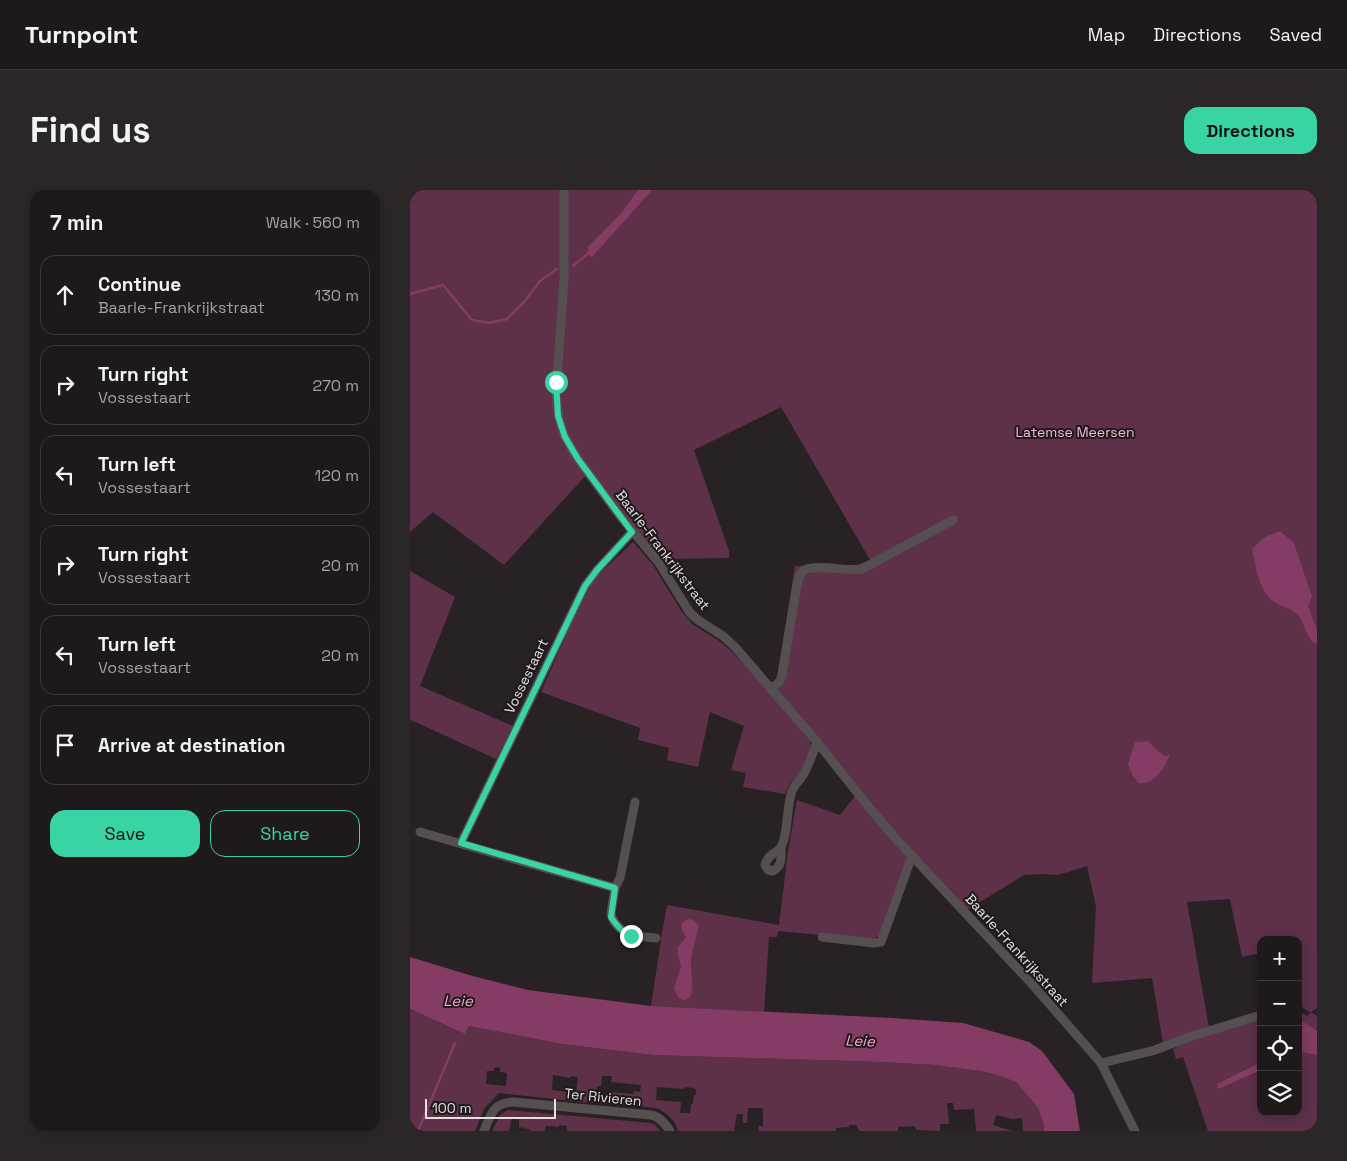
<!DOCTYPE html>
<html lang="en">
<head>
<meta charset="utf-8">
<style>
  :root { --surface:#1e1a1c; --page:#2b2729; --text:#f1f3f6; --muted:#a1a1a3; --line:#3c383b; --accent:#39d4a5 }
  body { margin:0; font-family:"Space Grotesk",sans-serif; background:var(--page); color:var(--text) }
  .controls { position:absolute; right:15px; bottom:15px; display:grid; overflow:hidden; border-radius:10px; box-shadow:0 2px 12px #0003 }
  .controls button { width:45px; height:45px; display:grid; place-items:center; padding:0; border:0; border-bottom:1px solid var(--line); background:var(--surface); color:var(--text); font:25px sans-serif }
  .scale { position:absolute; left:15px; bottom:12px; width:131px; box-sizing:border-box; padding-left:5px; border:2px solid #e4dfe1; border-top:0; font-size:14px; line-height:18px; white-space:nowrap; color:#e4dfe1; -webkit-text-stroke:4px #1e191b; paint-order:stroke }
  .stop { position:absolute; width:15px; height:15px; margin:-11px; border:4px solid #39d4a5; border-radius:50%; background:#fff }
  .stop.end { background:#39d4a5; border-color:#fff; box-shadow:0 1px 5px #0008 }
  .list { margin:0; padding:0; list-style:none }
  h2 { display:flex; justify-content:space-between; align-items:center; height:65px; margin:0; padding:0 20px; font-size:21px }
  h2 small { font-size:16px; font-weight:400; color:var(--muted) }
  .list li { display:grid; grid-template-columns:32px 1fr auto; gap:15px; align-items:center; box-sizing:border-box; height:80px; margin:0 10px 10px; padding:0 10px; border:1px solid var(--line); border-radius:15px }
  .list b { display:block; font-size:19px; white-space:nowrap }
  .list p { margin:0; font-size:16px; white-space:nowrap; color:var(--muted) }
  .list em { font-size:16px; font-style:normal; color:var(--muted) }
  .actions { display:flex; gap:10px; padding:15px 20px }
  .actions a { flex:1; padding:11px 0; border:1px solid var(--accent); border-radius:15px; text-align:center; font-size:18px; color:var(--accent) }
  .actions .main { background:var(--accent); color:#111 }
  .icon { flex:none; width:28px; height:28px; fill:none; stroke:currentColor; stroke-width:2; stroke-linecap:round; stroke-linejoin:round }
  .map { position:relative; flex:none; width:907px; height:941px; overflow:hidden; border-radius:15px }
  header { display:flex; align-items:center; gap:30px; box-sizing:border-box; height:70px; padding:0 25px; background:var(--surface); border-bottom:1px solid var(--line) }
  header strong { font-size:24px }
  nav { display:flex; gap:28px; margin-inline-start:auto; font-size:18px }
  .intro { display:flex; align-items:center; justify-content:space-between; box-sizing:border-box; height:120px; padding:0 30px }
  h1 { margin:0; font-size:35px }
  .button { padding:12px 22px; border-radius:15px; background:var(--accent); color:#111; font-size:18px; font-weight:700 }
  main { display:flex; gap:30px; padding:0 30px }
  aside { flex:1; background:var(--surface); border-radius:15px; box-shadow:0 2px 12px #0003 }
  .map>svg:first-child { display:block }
  .green { fill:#5e3149; fill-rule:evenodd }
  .water { fill:#843c64 }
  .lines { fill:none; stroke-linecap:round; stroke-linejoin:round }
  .stream { stroke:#843c64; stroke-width:2.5 }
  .minor { stroke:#564f52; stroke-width:9 }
  .route { stroke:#39d4a5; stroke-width:6 }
  .labels { text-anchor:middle; stroke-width:4; stroke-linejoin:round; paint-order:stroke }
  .park-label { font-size:14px; fill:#f9b9d9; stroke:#1e191b }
  .street-label { font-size:14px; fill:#e4dfe1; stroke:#1e191b }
  .water-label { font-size:15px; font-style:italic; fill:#f5a2cd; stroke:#1e191b }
</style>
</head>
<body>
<header>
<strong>Turnpoint</strong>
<nav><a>Map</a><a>Directions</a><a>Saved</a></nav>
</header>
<div class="intro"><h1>Find us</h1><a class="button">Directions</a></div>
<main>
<aside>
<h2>7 min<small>Walk · 560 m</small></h2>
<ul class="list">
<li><svg class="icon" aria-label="ahead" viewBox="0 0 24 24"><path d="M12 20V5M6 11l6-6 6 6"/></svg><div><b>Continue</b><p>Baarle-Frankrijkstraat</p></div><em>130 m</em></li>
<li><svg class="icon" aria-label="right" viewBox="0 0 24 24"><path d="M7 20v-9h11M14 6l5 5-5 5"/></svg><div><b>Turn right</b><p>Vossestaart</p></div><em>270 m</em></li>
<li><svg class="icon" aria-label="left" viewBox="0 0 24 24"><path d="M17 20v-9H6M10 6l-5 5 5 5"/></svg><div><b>Turn left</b><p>Vossestaart</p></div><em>120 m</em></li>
<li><svg class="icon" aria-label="right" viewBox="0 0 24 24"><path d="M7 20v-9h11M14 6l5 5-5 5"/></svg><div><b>Turn right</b><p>Vossestaart</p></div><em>20 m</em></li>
<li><svg class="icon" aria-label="left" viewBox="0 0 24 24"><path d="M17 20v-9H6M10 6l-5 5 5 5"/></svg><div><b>Turn left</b><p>Vossestaart</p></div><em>20 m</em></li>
<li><svg class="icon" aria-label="arrive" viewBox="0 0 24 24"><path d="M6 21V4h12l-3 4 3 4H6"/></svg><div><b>Arrive at destination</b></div></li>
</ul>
<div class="actions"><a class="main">Save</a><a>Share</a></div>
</aside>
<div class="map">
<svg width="907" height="941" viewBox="0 0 907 941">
  <rect width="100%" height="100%" fill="#282225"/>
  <g class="green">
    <path d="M 0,0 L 907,0 L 907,818 L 901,822 L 907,826 L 907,941 L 798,941 L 773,867 L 766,869 L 763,859 L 773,853 L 851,828 L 851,922 L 888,922 L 888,821 L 897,826 L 901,823 L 888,814 L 888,750 L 851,750 L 851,763 L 832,767 L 820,709 L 777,712 L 799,838 L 753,853 L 742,788 L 682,793 L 686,717 L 677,676 L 658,682 L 646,685 L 634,684 L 614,685 L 557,720 L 504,665 L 363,497 L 367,487 L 385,376 L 444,376 L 460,370 L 371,217 L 284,260 L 319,361 L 319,368 L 252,369 L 249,373 L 178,283 L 94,375 L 23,322 L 0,342 Z"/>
    <path d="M 223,352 L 243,375 L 272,422 L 282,434 L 308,450 L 321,461 L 363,505 L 400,551 L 401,557 L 392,579 L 387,587 L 380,593 L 375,604 L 333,597 L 336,583 L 321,580 L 334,536 L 300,522 L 288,577 L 257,570 L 259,558 L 228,550 L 230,538 L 131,502 L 164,428 L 184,389 Z"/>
    <path d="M 0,381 L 45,407 L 10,496 L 103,536 L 86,569 L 1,530 L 0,533 Z"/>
    <path d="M 445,606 L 495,663 L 497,669 L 470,745 C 465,749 460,749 454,749 L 368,741 L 367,747 L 359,747 L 354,822 L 241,816 L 252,743 L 257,715 L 369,735 L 378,661 L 387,610 L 430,625 Z"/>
    <path d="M 0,819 L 55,844 L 59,836 L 152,854 L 243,865 L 471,872 L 525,875 L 570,881 L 584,884 L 606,892 L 628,918 L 634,935 L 634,941 L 613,941 L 612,928 L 602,929 L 586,925 L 583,935 L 602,941 L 566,941 L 564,919 L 544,920 L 543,913 L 537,913 L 539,934 L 530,934 L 530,941 L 506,940 L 505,936 L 488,937 L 488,941 L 449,941 L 446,935 L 439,935 L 439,937 L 426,938 L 426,941 L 348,941 L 349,936 L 353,936 L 353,920 L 352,918 L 338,918 L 337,933 L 333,933 L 333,924 L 327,924 L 324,941 L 268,941 L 265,933 L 258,925 L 249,919 L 238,917 L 173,912 L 89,903 L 74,919 L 65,941 L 0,941 ZM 87,877 L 90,878 L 90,882 L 97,883 L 96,896 L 76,894 L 77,881 L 84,881 L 84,878 ZM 143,885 L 160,888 L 161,886 L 168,887 L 166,903 L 142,900 ZM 192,886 L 202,886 L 201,892 L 231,895 L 230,902 L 224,901 L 223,904 L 201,902 L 200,905 L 186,904 L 187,896 L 191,896 ZM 247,897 L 274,899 L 275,897 L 284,898 L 286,900 L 286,905 L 284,905 L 283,914 L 281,914 L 280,923 L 270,923 L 271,912 L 246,910 Z"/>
    <path d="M 98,920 L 241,933 L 245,935 L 250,941 L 157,941 L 157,936 L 149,935 L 149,937 L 135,936 L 135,941 L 120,941 L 119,939 L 109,937 L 109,928 L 102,927 L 99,941 L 82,941 L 90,925 Z"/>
  </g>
  <g class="water">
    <path d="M 228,0 L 242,0 L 182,67 L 178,64 L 178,57 L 210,25 Z"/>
    <path d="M 870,341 L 884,353 L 902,407 L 898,416 L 907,440 L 907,454 C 896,449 895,434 888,425 C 882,418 872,417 864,412 C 848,400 846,376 842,359 L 855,347 Z"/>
    <path d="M 737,551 L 754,566 L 760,565 C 756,574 748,589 738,592 C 735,593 732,593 729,593 L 723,586 L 718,574 L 725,552 Z"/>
    <path d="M 281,729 L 285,731 L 289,736 C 286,747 282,760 281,772 C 280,784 286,798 279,808 L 275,810 L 269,808 L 264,798 L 271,777 L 268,765 L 268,757 L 276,747 C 271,738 267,732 281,729 Z"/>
    <path d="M 0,767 L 59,785 L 118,800 L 241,816 L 482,828 L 553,833 L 619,852 L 632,861 L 664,904 L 670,941 L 634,941 L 634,935 L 628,918 L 606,892 L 584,884 L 570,881 L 525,875 L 471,872 L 243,865 L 152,854 L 59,836 L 55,844 L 0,819 Z"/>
    <path d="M 892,831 L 907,841 L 907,865 L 893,862 L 888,864 L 888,832 Z"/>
    <path d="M 851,872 L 851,880 L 808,899 L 807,894 Z"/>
  </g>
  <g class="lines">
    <g class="stream">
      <path d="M 163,76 L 180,62"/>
      <path d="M 0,104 L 33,95 L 62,130 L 79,133 L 97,129 L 115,111 L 130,91 L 147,79"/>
      <path d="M 8,941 L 45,853"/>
    </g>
    <g class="minor">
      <path d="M 154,0 L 154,90 L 146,203 L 147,215 L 151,236 L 155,247 L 168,269 L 210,326 L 249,373 L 280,423 L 288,430 L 313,446 L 325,457 L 407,552 L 458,616 L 486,649 L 621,793 L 691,873 L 725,941"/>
      <path d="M 361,499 L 370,491 L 372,485 L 387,395 C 388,391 389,385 393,381 C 403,373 437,382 452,379 L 543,330"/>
      <path d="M 10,642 L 205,698 L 201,723 C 201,728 203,730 206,734 C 217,748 229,746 246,748"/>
      <path d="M 51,653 L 175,396 L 187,380 L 222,342"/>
      <path d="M 371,658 C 371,668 373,675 363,681 L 358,680 L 355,675 C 358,663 368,664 372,655 C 379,638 376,618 382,601 C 385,593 389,592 393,585 C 399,576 403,562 407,552"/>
      <path d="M 205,698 L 210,688 L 225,612"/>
      <path d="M 412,747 L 464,753 L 471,752 L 502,666"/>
      <path d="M 691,873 L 745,860 L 779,847 L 851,825"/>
      <path d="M 74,941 C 81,924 83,913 103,912 L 241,925 C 250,927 255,933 260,941"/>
    </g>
  </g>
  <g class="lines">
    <path class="route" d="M 146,192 L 148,226 L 155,247 L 168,269 L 222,342 L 187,380 L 175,396 L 51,653 L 205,698 L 201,727 C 206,735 212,742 221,746"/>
  </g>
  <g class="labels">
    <g class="park-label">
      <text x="665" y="247">Latemse Meersen</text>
    </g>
    <g class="street-label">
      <text transform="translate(253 360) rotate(53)" y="5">Baarle-Frankrijkstraat</text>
      <text transform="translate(116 486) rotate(-64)" y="5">Vossestaart</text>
      <text transform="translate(607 760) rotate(48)" y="5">Baarle-Frankrijkstraat</text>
      <text transform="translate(193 907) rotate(6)" y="5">Ter Rivieren</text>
    </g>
    <g class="water-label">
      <text x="48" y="816">Leie</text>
      <text transform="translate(450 851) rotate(2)" y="5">Leie</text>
    </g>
  </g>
</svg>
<div class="controls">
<button>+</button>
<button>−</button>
<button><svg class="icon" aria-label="locate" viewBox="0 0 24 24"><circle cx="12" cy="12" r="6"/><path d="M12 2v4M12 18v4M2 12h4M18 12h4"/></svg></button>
<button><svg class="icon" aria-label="layers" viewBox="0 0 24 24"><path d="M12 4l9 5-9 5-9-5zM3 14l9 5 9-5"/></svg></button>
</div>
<div class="scale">100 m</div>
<div class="stop" style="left:146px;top:192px"></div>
<div class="stop end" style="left:221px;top:746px"></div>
</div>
</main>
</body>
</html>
